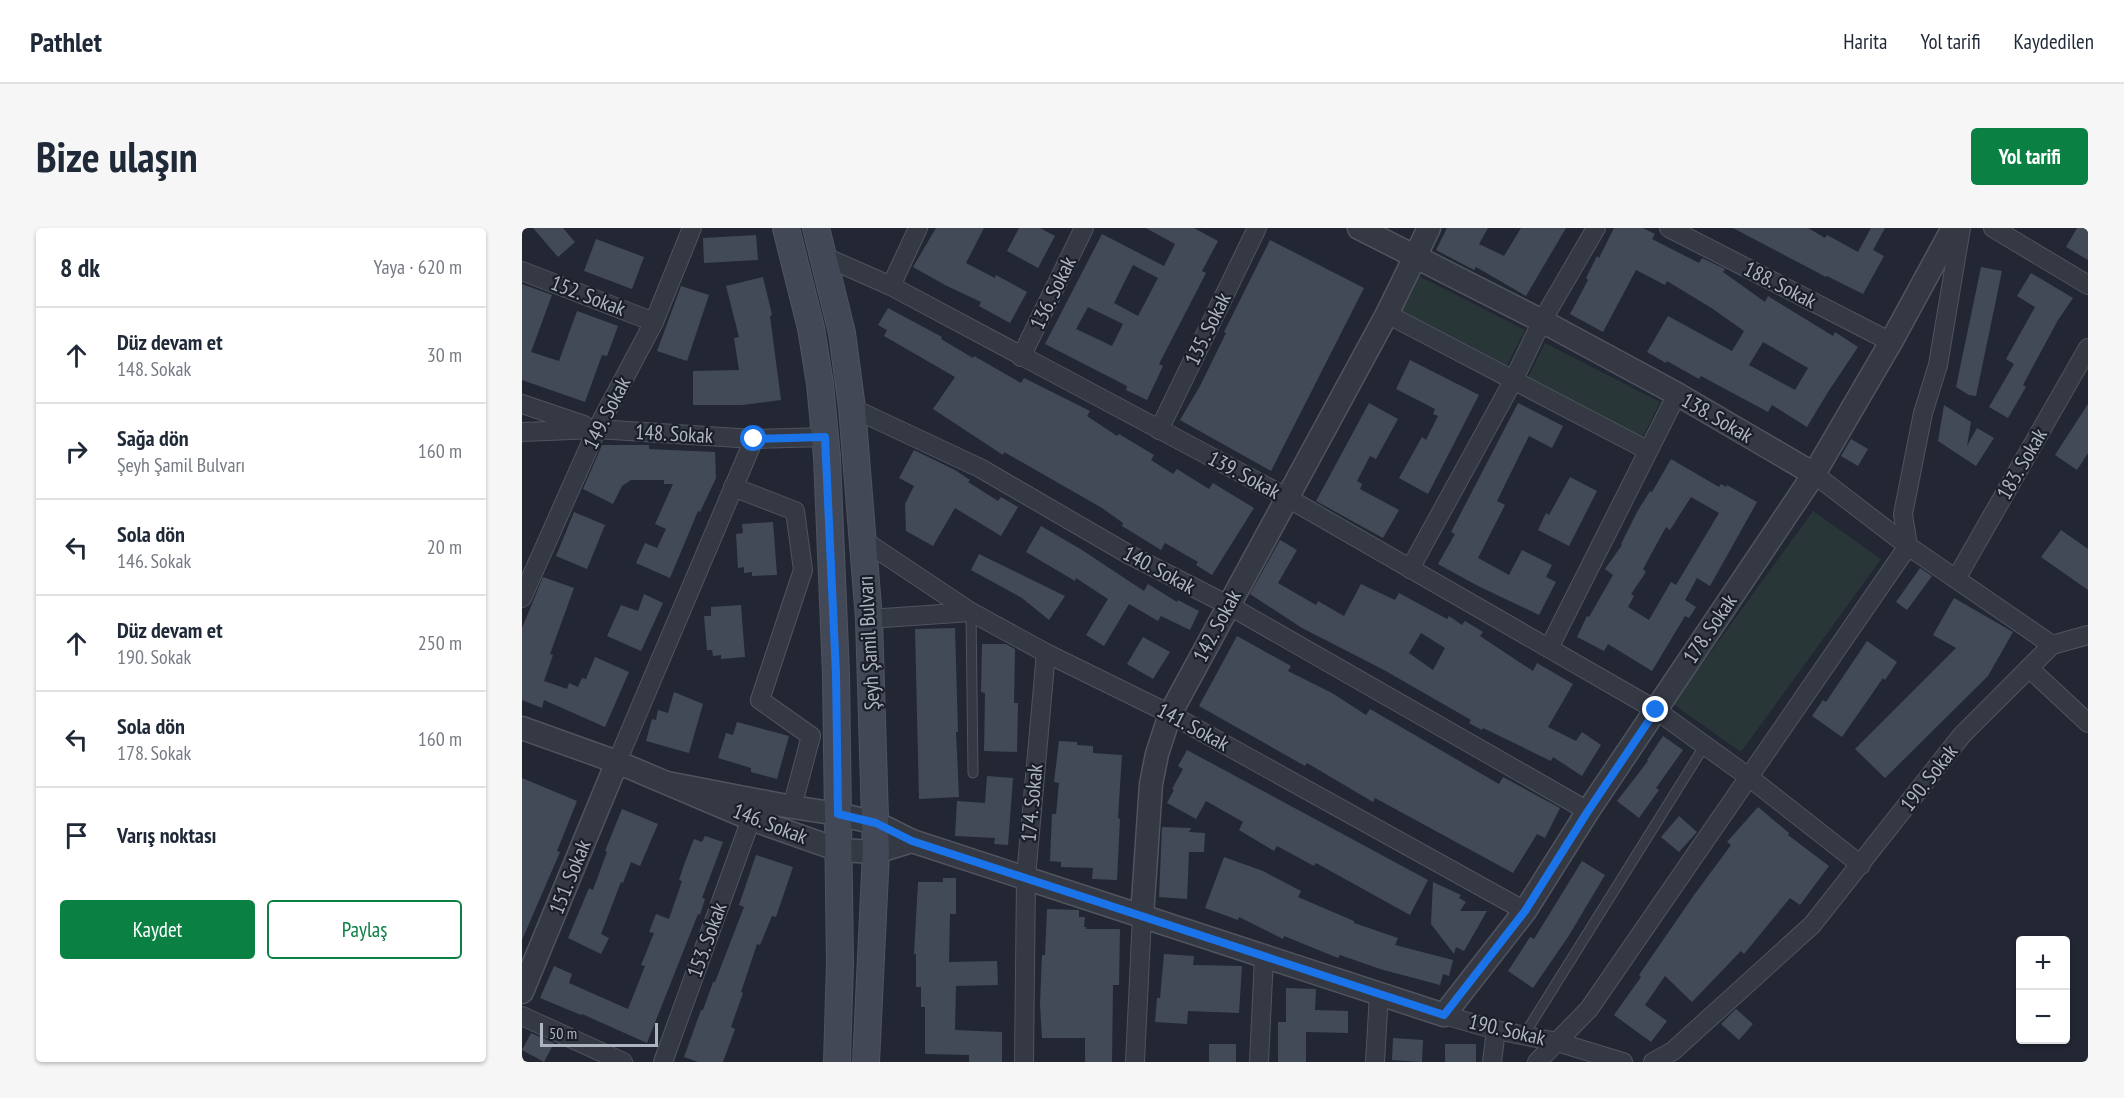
<!DOCTYPE html>
<html lang="tr">
<head>
<meta charset="utf-8">
<style>
  :root { --surface:#fff; --page:#f6f6f7; --text:#1f2937; --muted:#747a83; --line:#e0e1e3; --accent:#0b8043 }
  body { margin:0; font-family:"PT Sans Narrow",sans-serif; background:var(--page); color:var(--text) }
  .controls { position:absolute; right:18px; bottom:18px; display:grid; overflow:hidden; border-radius:6px; box-shadow:0 2px 4px #0004 }
  .controls button { width:54px; height:54px; display:grid; place-items:center; padding:0; border:0; border-bottom:2px solid var(--line); background:var(--surface); color:var(--text); font:30px sans-serif }
  .scale { position:absolute; left:18px; bottom:15px; width:118px; box-sizing:border-box; padding-left:6px; border:3px solid #afb4c1; border-top:0; font-size:16px; line-height:21px; white-space:nowrap; color:#afb4c1; -webkit-text-stroke:4px #1a1e28; paint-order:stroke }
  .stop { position:absolute; width:18px; height:18px; margin:-14px; border:4px solid #1a73e8; border-radius:50%; background:#fff }
  .stop.end { background:#1a73e8; border-color:#fff; box-shadow:0 2px 6px #0008 }
  .list { margin:0; padding:0; list-style:none }
  h2 { display:flex; justify-content:space-between; align-items:center; height:78px; margin:0; padding:0 24px; font-size:26px }
  h2 small { font-size:20px; font-weight:400; color:var(--muted) }
  .list li { display:grid; grid-template-columns:39px 1fr auto; gap:18px; align-items:center; box-sizing:border-box; height:96px; padding:0 24px; border-top:2px solid var(--line) }
  .list b { display:block; font-size:22px; white-space:nowrap }
  .list p { margin:0; font-size:20px; white-space:nowrap; color:var(--muted) }
  .list em { font-size:20px; font-style:normal; color:var(--muted) }
  .actions { display:flex; gap:12px; padding:18px 24px }
  .actions a { flex:1; padding:14px 0; border:2px solid var(--accent); border-radius:6px; text-align:center; font-size:21px; color:var(--accent) }
  .actions .main { background:var(--accent); color:#fff }
  .icon { flex:none; width:33px; height:33px; fill:none; stroke:currentColor; stroke-width:2; stroke-linecap:round; stroke-linejoin:round }
  .map { position:relative; flex:none; width:1566px; height:834px; overflow:hidden; border-radius:6px }
  header { display:flex; align-items:center; gap:36px; box-sizing:border-box; height:84px; padding:0 30px; background:var(--surface); border-bottom:2px solid var(--line) }
  header strong { font-size:28px }
  nav { display:flex; gap:33px; margin-inline-start:auto; font-size:21px }
  .intro { display:flex; align-items:center; justify-content:space-between; box-sizing:border-box; height:144px; padding:0 36px }
  h1 { margin:0; font-size:42px }
  .button { padding:15px 27px; border-radius:6px; background:var(--accent); color:#fff; font-size:21px; font-weight:700 }
  main { display:flex; gap:36px; padding:0 36px }
  aside { flex:1; background:var(--surface); border-radius:6px; box-shadow:0 2px 4px #0004 }
  .map>svg:first-child { display:block }
  .green { fill:#283638 }
  .building { fill:#434a57; fill-rule:evenodd }
  .lines { fill:none; stroke-linecap:round; stroke-linejoin:round }
  .service-casing { stroke:#4f545f; stroke-width:11 }
  .minor-casing { stroke:#4f545f; stroke-width:20 }
  .tertiary-casing { stroke:#4f545f; stroke-width:25 }
  .secondary-casing { stroke:#4f545f; stroke-width:28 }
  .service { stroke:#353944; stroke-width:9 }
  .minor { stroke:#353944; stroke-width:18 }
  .tertiary { stroke:#353944; stroke-width:22 }
  .secondary { stroke:#434856; stroke-width:26 }
  .route { stroke:#1a73e8; stroke-width:8 }
  .labels { text-anchor:middle; stroke-width:4.5; stroke-linejoin:round; paint-order:stroke }
  .street-label { font-size:21px; fill:#afb4c1; stroke:#1a1e28 }
</style>
</head>
<body>
<header>
<strong>Pathlet</strong>
<nav><a>Harita</a><a>Yol tarifi</a><a>Kaydedilen</a></nav>
</header>
<div class="intro"><h1>Bize ulaşın</h1><a class="button">Yol tarifi</a></div>
<main>
<aside>
<h2>8 dk<small>Yaya · 620 m</small></h2>
<ul class="list">
<li><svg class="icon" aria-label="ahead" viewBox="0 0 24 24"><path d="M12 20V5M6 11l6-6 6 6"/></svg><div><b>Düz devam et</b><p>148. Sokak</p></div><em>30 m</em></li>
<li><svg class="icon" aria-label="right" viewBox="0 0 24 24"><path d="M7 20v-9h11M14 6l5 5-5 5"/></svg><div><b>Sağa dön</b><p>Şeyh Şamil Bulvarı</p></div><em>160 m</em></li>
<li><svg class="icon" aria-label="left" viewBox="0 0 24 24"><path d="M17 20v-9H6M10 6l-5 5 5 5"/></svg><div><b>Sola dön</b><p>146. Sokak</p></div><em>20 m</em></li>
<li><svg class="icon" aria-label="ahead" viewBox="0 0 24 24"><path d="M12 20V5M6 11l6-6 6 6"/></svg><div><b>Düz devam et</b><p>190. Sokak</p></div><em>250 m</em></li>
<li><svg class="icon" aria-label="left" viewBox="0 0 24 24"><path d="M17 20v-9H6M10 6l-5 5 5 5"/></svg><div><b>Sola dön</b><p>178. Sokak</p></div><em>160 m</em></li>
<li><svg class="icon" aria-label="arrive" viewBox="0 0 24 24"><path d="M6 21V4h12l-3 4 3 4H6"/></svg><div><b>Varış noktası</b></div></li>
</ul>
<div class="actions"><a class="main">Kaydet</a><a>Paylaş</a></div>
</aside>
<div class="map">
<svg width="1566" height="834" viewBox="0 0 1566 834">
  <rect width="100%" height="100%" fill="#222733"/>
  <g class="green">
    <path d="M 895,47 L 1003,102 L 984,139 L 876,84 Z"/>
    <path d="M 1023,115 L 1138,174 L 1120,211 L 1004,153 Z"/>
    <path d="M 1291,283 L 1359,331 L 1219,524 L 1151,476 Z"/>
  </g>
  <g class="building">
    <path d="M 11,0 L 41,0 L 53,14 L 36,29 Z"/>
    <path d="M 414,0 L 462,0 L 444,35 L 473,50 L 474,47 L 505,64 L 488,95 L 457,78 L 459,74 L 423,57 L 391,39 Z"/>
    <path d="M 497,0 L 518,0 L 533,8 L 516,40 L 485,23 Z"/>
    <path d="M 624,0 L 672,0 L 696,13 L 680,43 L 684,45 L 637,136 L 641,138 L 625,172 L 604,162 L 605,158 L 523,116 L 580,6 L 642,38 L 653,16 ZM 611,37 L 636,50 L 616,88 L 592,75 ZM 566,79 L 601,96 L 590,118 L 554,101 Z"/>
    <path d="M 925,0 L 966,0 L 957,16 L 982,28 L 999,0 L 1044,0 L 1004,68 L 954,39 L 952,42 L 914,22 Z"/>
    <path d="M 1092,0 L 1121,0 L 1133,6 L 1130,11 L 1177,35 L 1180,30 L 1203,41 L 1201,44 L 1243,74 L 1246,68 L 1311,108 L 1313,104 L 1336,119 L 1306,164 L 1285,199 L 1250,177 L 1246,184 L 1179,148 L 1177,151 L 1145,133 L 1144,135 L 1125,124 L 1146,88 L 1210,123 L 1222,103 L 1191,81 L 1145,53 L 1143,57 L 1114,42 L 1081,104 L 1048,86 L 1066,52 L 1064,50 L 1075,28 L 1077,30 ZM 1241,114 L 1286,140 L 1273,162 L 1227,137 Z"/>
    <path d="M 1211,0 L 1286,0 L 1303,10 L 1305,7 L 1336,24 L 1349,0 L 1363,0 L 1351,22 L 1362,28 L 1341,66 L 1305,48 L 1304,49 Z"/>
    <path d="M 1555,0 L 1561,0 L 1566,3 L 1566,32 L 1544,19 Z"/>
    <path d="M 234,7 L 236,32 L 182,35 L 181,10 Z"/>
    <path d="M 74,11 L 122,29 L 110,61 L 62,43 Z"/>
    <path d="M 748,12 L 842,60 L 749,243 L 658,192 L 678,158 L 704,105 L 702,104 Z"/>
    <path d="M 1459,39 L 1480,43 L 1454,168 L 1447,167 L 1434,159 Z"/>
    <path d="M 1509,45 L 1551,70 L 1536,92 L 1501,157 L 1504,159 L 1486,190 L 1467,179 L 1492,136 L 1484,131 L 1513,79 L 1495,68 Z"/>
    <path d="M 241,49 L 250,87 L 248,88 L 259,172 L 220,177 L 171,177 L 171,143 L 217,142 L 212,110 L 217,109 L 204,58 Z"/>
    <path d="M 0,56 L 30,67 L 9,124 L 37,133 L 55,83 L 96,98 L 85,128 L 80,127 L 63,174 L 0,152 Z"/>
    <path d="M 159,58 L 187,67 L 165,133 L 135,123 Z"/>
    <path d="M 366,80 L 420,109 L 419,111 L 451,130 L 452,128 L 499,155 L 502,150 L 568,183 L 565,188 L 595,208 L 597,206 L 632,227 L 629,232 L 651,246 L 655,241 L 687,261 L 691,255 L 732,280 L 690,347 L 674,337 L 676,334 L 643,315 L 639,322 L 600,298 L 601,295 L 580,280 L 482,224 L 481,227 L 411,181 L 433,149 L 362,108 L 365,102 L 356,97 Z"/>
    <path d="M 888,132 L 957,167 L 906,266 L 877,250 L 900,209 L 904,212 L 916,188 L 911,186 L 913,181 L 874,161 Z"/>
    <path d="M 847,175 L 876,191 L 854,231 L 848,228 L 835,253 L 840,256 L 838,261 L 877,282 L 861,310 L 794,273 Z"/>
    <path d="M 996,175 L 1041,198 L 1030,220 L 1007,208 L 975,273 L 983,277 L 956,330 L 987,347 L 1000,322 L 1030,337 L 1024,349 L 1034,354 L 1017,387 L 956,358 L 916,336 L 933,306 L 929,304 Z"/>
    <path d="M 1566,176 L 1566,225 L 1555,242 L 1533,227 Z"/>
    <path d="M 1422,177 L 1449,194 L 1445,218 L 1455,200 L 1472,210 L 1454,238 L 1416,213 Z"/>
    <path d="M 1329,211 L 1346,221 L 1336,238 L 1319,228 Z"/>
    <path d="M 80,217 L 127,217 L 127,221 L 193,224 L 194,250 L 178,284 L 176,283 L 148,350 L 114,335 L 123,315 L 135,320 L 144,301 L 133,296 L 151,256 L 142,256 L 142,252 L 109,252 L 100,258 L 91,276 L 61,261 Z"/>
    <path d="M 392,222 L 433,242 L 448,252 L 446,254 L 476,273 L 479,269 L 496,279 L 479,308 L 433,280 L 411,318 L 384,303 L 383,276 L 392,258 L 377,250 Z"/>
    <path d="M 1149,231 L 1197,259 L 1199,256 L 1204,259 L 1205,257 L 1235,274 L 1188,358 L 1175,350 L 1163,372 L 1174,379 L 1167,390 L 1163,388 L 1130,443 L 1086,416 L 1082,423 L 1055,409 L 1065,388 L 1067,389 L 1091,347 L 1083,341 L 1100,317 L 1099,316 L 1115,284 L 1128,263 L 1130,264 ZM 1169,269 L 1197,285 L 1154,357 L 1149,354 L 1127,392 L 1106,379 L 1112,368 L 1109,366 L 1124,344 L 1121,341 L 1144,299 L 1148,302 Z"/>
    <path d="M 1048,249 L 1075,263 L 1047,318 L 1016,302 L 1024,285 L 1027,287 Z"/>
    <path d="M 52,284 L 83,297 L 65,341 L 34,328 Z"/>
    <path d="M 251,294 L 255,347 L 230,348 L 230,344 L 222,345 L 222,339 L 216,340 L 214,306 L 221,305 L 220,296 Z"/>
    <path d="M 519,298 L 560,322 L 622,363 L 626,356 L 655,374 L 656,372 L 677,383 L 668,402 L 639,388 L 636,393 L 607,376 L 582,418 L 564,407 L 586,371 L 554,350 L 553,353 L 504,324 Z"/>
    <path d="M 1539,302 L 1566,321 L 1566,362 L 1519,329 Z"/>
    <path d="M 758,312 L 775,322 L 756,355 L 794,377 L 796,373 L 822,388 L 839,356 L 873,372 L 877,365 L 925,391 L 927,388 L 940,397 L 943,393 L 961,404 L 958,408 L 1011,443 L 1015,435 L 1051,456 L 1026,499 L 1054,513 L 1060,504 L 1079,517 L 1060,548 L 1031,529 L 1029,533 L 961,500 L 960,502 L 947,495 L 949,492 L 862,442 L 780,400 L 728,366 ZM 899,405 L 923,420 L 911,442 L 887,425 Z"/>
    <path d="M 457,326 L 543,368 L 527,392 L 500,370 L 449,342 Z"/>
    <path d="M 1398,340 L 1410,348 L 1385,382 L 1374,374 Z"/>
    <path d="M 21,349 L 52,360 L 28,426 L 31,427 L 22,453 L 45,461 L 47,455 L 56,459 L 60,450 L 64,451 L 73,429 L 107,444 L 83,499 L 22,472 L 20,480 L 0,472 L 0,400 Z"/>
    <path d="M 122,366 L 141,375 L 119,423 L 85,408 L 99,377 L 116,383 Z"/>
    <path d="M 1432,370 L 1491,404 L 1466,448 L 1363,550 L 1333,521 L 1434,420 L 1411,407 Z"/>
    <path d="M 219,377 L 223,429 L 199,431 L 199,427 L 191,428 L 190,422 L 185,422 L 182,388 L 189,388 L 189,379 Z"/>
    <path d="M 433,400 L 436,504 L 434,504 L 437,569 L 397,571 L 393,401 Z"/>
    <path d="M 715,408 L 769,438 L 766,443 L 810,465 L 844,487 L 848,481 L 977,556 L 981,549 L 1038,580 L 1023,610 L 1015,606 L 991,645 L 853,570 L 851,574 L 785,535 L 783,538 L 677,478 Z"/>
    <path d="M 621,409 L 648,424 L 631,451 L 605,436 Z"/>
    <path d="M 1345,413 L 1375,434 L 1363,452 L 1361,450 L 1320,509 L 1290,488 L 1301,472 L 1304,474 Z"/>
    <path d="M 460,416 L 484,416 L 493,421 L 492,475 L 496,475 L 495,524 L 462,523 L 463,465 L 459,464 Z"/>
    <path d="M 152,464 L 181,476 L 167,525 L 124,513 L 130,491 L 134,492 L 136,482 L 146,485 Z"/>
    <path d="M 215,494 L 267,508 L 255,551 L 229,544 L 229,540 L 196,530 L 204,505 L 211,507 Z"/>
    <path d="M 1141,508 L 1161,522 L 1134,560 L 1137,562 L 1117,590 L 1095,573 L 1126,533 L 1125,532 Z"/>
    <path d="M 537,513 L 555,514 L 555,517 L 571,518 L 571,525 L 600,527 L 596,590 L 598,591 L 595,652 L 570,651 L 571,640 L 539,639 L 539,634 L 528,633 L 530,586 L 534,586 L 537,555 L 532,554 Z"/>
    <path d="M 665,522 L 906,652 L 888,687 L 794,635 L 792,638 L 755,618 L 752,623 L 717,602 L 721,594 L 684,573 L 674,591 L 645,575 L 652,562 L 650,561 L 661,541 L 656,538 Z"/>
    <path d="M 465,548 L 491,550 L 486,617 L 472,616 L 473,610 L 433,608 L 435,573 L 463,575 Z"/>
    <path d="M 0,550 L 55,573 L 35,623 L 38,624 L 0,712 Z"/>
    <path d="M 1236,579 L 1267,605 L 1266,607 L 1307,638 L 1278,677 L 1268,670 L 1222,726 L 1219,723 L 1170,774 L 1143,748 L 1123,777 L 1145,793 L 1129,814 L 1092,787 L 1119,749 L 1117,747 L 1172,667 L 1209,617 L 1205,614 Z"/>
    <path d="M 100,581 L 136,596 L 118,638 L 109,634 L 101,655 L 99,654 L 79,706 L 87,710 L 79,726 L 46,710 L 67,660 L 71,662 L 85,624 L 83,623 Z"/>
    <path d="M 1157,588 L 1175,604 L 1157,624 L 1139,609 Z"/>
    <path d="M 640,599 L 669,600 L 667,604 L 683,605 L 682,624 L 667,624 L 665,671 L 637,669 Z"/>
    <path d="M 183,608 L 201,614 L 180,670 L 183,671 L 178,687 L 176,686 L 125,815 L 60,786 L 59,787 L 18,770 L 32,738 L 50,746 L 47,755 L 106,781 L 123,738 L 119,737 L 132,705 L 127,704 L 134,686 L 147,691 L 160,653 L 157,652 L 163,634 L 172,611 L 180,614 Z"/>
    <path d="M 234,627 L 271,639 L 254,689 L 250,688 L 238,717 L 235,716 L 219,764 L 221,765 L 209,799 L 213,801 L 201,834 L 176,834 L 162,829 L 179,782 L 181,782 L 191,754 L 193,754 L 222,679 L 217,677 Z"/>
    <path d="M 702,629 L 741,643 L 779,663 L 776,669 L 832,693 L 832,695 L 876,710 L 873,717 L 931,732 L 927,748 L 921,746 L 918,757 L 858,741 L 818,727 L 816,730 L 762,708 L 761,711 L 717,689 L 716,692 L 683,680 Z"/>
    <path d="M 1060,633 L 1083,647 L 1046,709 L 1011,760 L 986,743 L 1008,709 L 1012,711 Z"/>
    <path d="M 421,650 L 434,650 L 434,686 L 428,686 L 427,734 L 475,733 L 476,757 L 434,758 L 433,802 L 480,804 L 480,834 L 447,834 L 447,827 L 403,826 L 403,779 L 399,779 L 399,759 L 394,759 L 394,726 L 392,726 L 396,654 L 421,654 Z"/>
    <path d="M 911,654 L 939,667 L 937,670 L 944,674 L 938,683 L 965,683 L 942,723 L 934,719 L 932,726 L 909,696 Z"/>
    <path d="M 525,681 L 557,682 L 557,689 L 563,689 L 562,699 L 564,699 L 564,701 L 598,701 L 597,757 L 591,757 L 590,834 L 563,834 L 563,810 L 520,810 L 518,776 L 520,727 L 523,727 Z"/>
    <path d="M 642,726 L 672,728 L 671,737 L 720,738 L 717,785 L 666,783 L 665,796 L 633,794 L 635,770 L 638,770 Z"/>
    <path d="M 764,760 L 794,761 L 793,782 L 826,783 L 826,805 L 784,804 L 784,834 L 756,834 L 756,794 L 764,794 Z"/>
    <path d="M 1214,781 L 1231,796 L 1217,812 L 1199,796 Z"/>
    <path d="M 9,805 L 32,815 L 22,834 L 0,822 Z"/>
    <path d="M 871,810 L 901,812 L 900,834 L 870,832 Z"/>
    <rect x="687" y="816" width="27" height="18"/>
    <rect x="923" y="816" width="31" height="18"/>
  </g>
  <g class="lines">
    <g class="service-casing">
      <g id="service">
        <path d="M 449,384 L 451,545"/>
        <path d="M 1002,807 L 1183,517"/>
      </g>
    </g>
    <g class="minor-casing">
      <g id="minor">
        <path d="M 1147,0 L 1369,114"/>
        <path d="M 1471,0 L 1566,57"/>
        <path d="M 301,28 L 369,58 L 764,269 L 1134,482 L 1228,550 L 1339,637"/>
        <path d="M 0,43 L 132,94"/>
        <path d="M 369,58 L 396,0"/>
        <path d="M 865,86 L 1125,222"/>
        <path d="M 499,129 L 562,0"/>
        <path d="M 0,176 L 62,197"/>
        <path d="M 330,180 L 458,240 L 606,326 L 706,377 L 1066,583"/>
        <path d="M 637,202 L 735,0"/>
        <path d="M 0,204 L 75,201 L 232,211 L 303,209"/>
        <path d="M 1292,246 L 1386,318 L 1530,417"/>
        <path d="M 211,259 L 273,283 L 281,342 L 238,472 L 289,508 L 270,579"/>
        <path d="M 341,312 L 449,384 L 524,425 L 648,486 L 1003,683"/>
        <path d="M 888,341 L 991,153 L 1020,93 L 1074,0"/>
        <path d="M 1434,351 L 1566,120"/>
        <path d="M 0,370 L 75,201 L 132,94 L 170,0"/>
        <path d="M 347,391 L 449,384"/>
        <path d="M 1027,420 L 1155,166"/>
        <path d="M 1507,440 L 1566,495"/>
        <path d="M 95,534 L 232,211"/>
        <path d="M 922,787 L 974,802 L 1035,814 L 1101,834"/>
        <path d="M 0,788 L 101,834"/>
        <path d="M 141,834 L 229,591"/>
        <path d="M 502,834 L 504,649 L 524,425"/>
        <path d="M 613,834 L 620,688"/>
        <path d="M 737,834 L 742,729"/>
        <path d="M 853,834 L 857,766"/>
        <path d="M 970,834 L 974,802"/>
        <path d="M 1015,834 L 1067,781 L 1386,318 L 1381,286 L 1401,185 L 1416,137 L 1439,0"/>
        <path d="M 1131,834 L 1151,823 L 1290,697 L 1440,507 L 1530,417 L 1566,407"/>
      </g>
    </g>
    <g class="tertiary-casing">
      <g id="tertiary">
        <path d="M 837,0 L 1020,93 L 1155,166 L 1292,246"/>
        <path d="M 0,500 L 95,534 L 229,591 L 317,622 L 354,624 L 390,613"/>
        <path d="M 145,555 L 270,579 L 316,586 L 354,595 L 390,613 L 922,787 L 1003,683 L 1066,583 L 1292,246 L 1369,114 L 1431,0"/>
        <path d="M 620,688 L 629,556 L 635,526 L 648,486 L 865,86 L 907,0"/>
        <path d="M 0,764 L 95,534"/>
      </g>
    </g>
    <g class="secondary-casing">
      <g id="secondary">
        <path d="M 264,0 L 289,100 L 298,156 L 305,229 L 314,446 L 318,735 L 315,834"/>
        <path d="M 294,0 L 320,105 L 330,180 L 347,391 L 354,624 L 344,834"/>
      </g>
    </g>
    <use href="#service" class="service"/>
    <use href="#minor" class="minor"/>
    <use href="#tertiary" class="tertiary"/>
    <use href="#secondary" class="secondary"/>
  </g>
  <g class="lines">
    <path class="route" d="M 232,211 L 303,209 L 314,446 L 316,586 L 354,595 L 390,613 L 922,787 L 1003,683 L 1066,583 L 1134,482"/>
  </g>
  <g class="labels">
    <g class="street-label">
      <text transform="translate(1258 57) rotate(27)" y="7">188. Sokak</text>
      <text transform="translate(531 65) rotate(-64)" y="7">136. Sokak</text>
      <text transform="translate(66 68) rotate(21)" y="7">152. Sokak</text>
      <text transform="translate(686 101) rotate(-64)" y="7">135. Sokak</text>
      <text transform="translate(85 185) rotate(-63)" y="7">149. Sokak</text>
      <text transform="translate(1195 190) rotate(30)" y="7">138. Sokak</text>
      <text transform="translate(152 206) rotate(3)" y="7">148. Sokak</text>
      <text transform="translate(1500 236) rotate(-60)" y="7">183. Sokak</text>
      <text transform="translate(722 247) rotate(28)" y="7">139. Sokak</text>
      <text transform="translate(637 342) rotate(28)" y="7">140. Sokak</text>
      <text transform="translate(695 398) rotate(-62)" y="7">142. Sokak</text>
      <text transform="translate(1188 401) rotate(-56)" y="7">178. Sokak</text>
      <text transform="translate(347 415) rotate(-93)" y="7">Şeyh Şamil Bulvarı</text>
      <text transform="translate(671 499) rotate(28)" y="7">141. Sokak</text>
      <text transform="translate(1407 550) rotate(-52)" y="7">190. Sokak</text>
      <text transform="translate(510 575) rotate(-85)" y="7">174. Sokak</text>
      <text transform="translate(248 596) rotate(21)" y="7">146. Sokak</text>
      <text transform="translate(48 649) rotate(-68)" y="7">151. Sokak</text>
      <text transform="translate(185 712) rotate(-70)" y="7">153. Sokak</text>
      <text transform="translate(985 802) rotate(13)" y="7">190. Sokak</text>
    </g>
  </g>
</svg>
<div class="controls">
<button>+</button>
<button>−</button>
</div>
<div class="scale">50 m</div>
<div class="stop" style="left:232px;top:211px"></div>
<div class="stop end" style="left:1134px;top:482px"></div>
</div>
</main>
</body>
</html>
